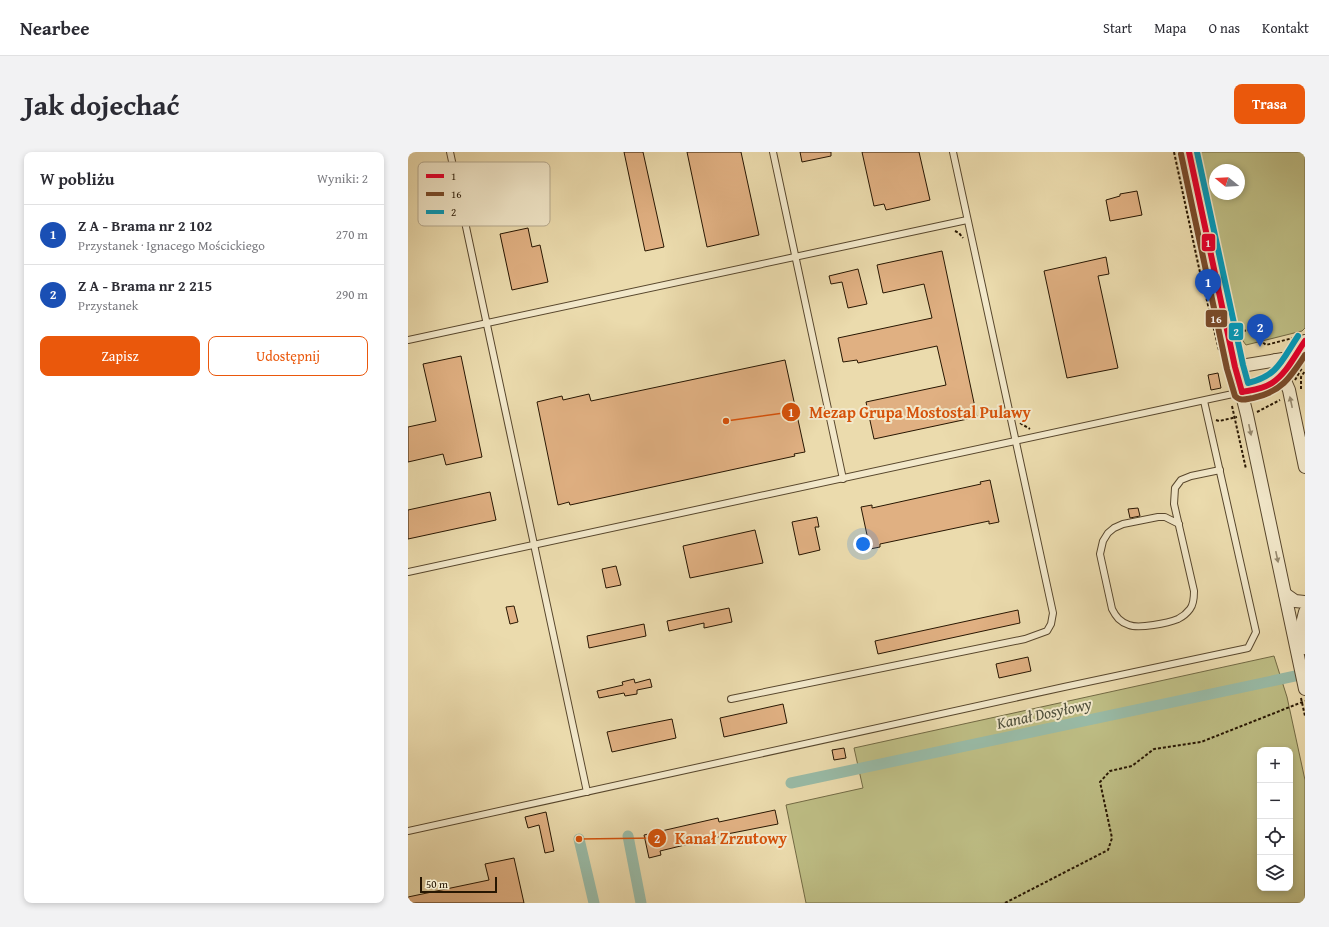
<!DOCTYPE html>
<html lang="pl">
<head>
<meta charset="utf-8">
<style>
  :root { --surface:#fff; --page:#f2f2f3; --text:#2b2b33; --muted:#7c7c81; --line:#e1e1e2; --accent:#ea580c }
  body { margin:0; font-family:"Gentium Book Plus",serif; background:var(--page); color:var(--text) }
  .controls { position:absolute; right:12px; bottom:12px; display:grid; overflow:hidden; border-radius:8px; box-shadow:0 2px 6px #0003 }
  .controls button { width:36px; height:36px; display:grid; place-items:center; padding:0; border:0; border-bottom:1px solid var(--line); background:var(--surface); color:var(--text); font:20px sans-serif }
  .compass { position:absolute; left:801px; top:12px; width:36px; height:36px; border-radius:50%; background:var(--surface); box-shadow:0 2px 6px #0003; rotate:288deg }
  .scale { position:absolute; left:12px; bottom:10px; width:77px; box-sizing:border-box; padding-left:4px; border:2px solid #271602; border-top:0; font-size:11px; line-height:14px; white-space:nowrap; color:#271602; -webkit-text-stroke:3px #f2e8ca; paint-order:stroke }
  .you { position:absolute; left:455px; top:392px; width:14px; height:14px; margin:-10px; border:3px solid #fff; border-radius:50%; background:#1a73e8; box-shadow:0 0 0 6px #1a73e833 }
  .badge { display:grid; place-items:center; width:26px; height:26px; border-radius:50%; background:var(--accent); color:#fff; font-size:13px; font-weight:700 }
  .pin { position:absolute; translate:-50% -33px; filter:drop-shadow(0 1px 2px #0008) }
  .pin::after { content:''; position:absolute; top:21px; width:14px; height:12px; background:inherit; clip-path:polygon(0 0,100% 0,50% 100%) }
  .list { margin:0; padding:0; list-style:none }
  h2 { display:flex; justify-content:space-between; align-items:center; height:52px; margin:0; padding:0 16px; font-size:17px }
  h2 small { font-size:13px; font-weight:400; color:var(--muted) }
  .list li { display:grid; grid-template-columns:26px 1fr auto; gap:12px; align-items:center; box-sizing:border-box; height:60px; padding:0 16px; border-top:1px solid var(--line) }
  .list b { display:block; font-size:15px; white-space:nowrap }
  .list p { margin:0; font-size:13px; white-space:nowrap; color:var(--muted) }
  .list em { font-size:13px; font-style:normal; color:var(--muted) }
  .actions { display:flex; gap:8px; padding:12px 16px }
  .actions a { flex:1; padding:9px 0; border:1px solid var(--accent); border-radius:8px; text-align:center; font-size:14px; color:var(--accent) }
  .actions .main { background:var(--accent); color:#fff }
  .icon { flex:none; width:22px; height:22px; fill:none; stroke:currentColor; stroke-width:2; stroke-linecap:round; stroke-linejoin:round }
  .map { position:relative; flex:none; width:897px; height:751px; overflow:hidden; border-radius:8px }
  header { display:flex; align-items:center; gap:24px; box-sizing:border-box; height:56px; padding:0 20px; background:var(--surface); border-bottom:1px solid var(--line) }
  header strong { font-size:19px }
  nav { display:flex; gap:22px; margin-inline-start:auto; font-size:14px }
  .intro { display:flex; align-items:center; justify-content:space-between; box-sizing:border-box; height:96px; padding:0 24px }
  h1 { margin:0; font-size:28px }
  .button { padding:10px 18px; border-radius:8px; background:var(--accent); color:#fff; font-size:14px; font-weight:700 }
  main { display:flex; gap:24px; padding:0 24px }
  aside { flex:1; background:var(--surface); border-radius:8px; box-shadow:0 2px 6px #0003 }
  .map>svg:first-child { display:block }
  .green { fill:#bebe85; stroke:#726a44; fill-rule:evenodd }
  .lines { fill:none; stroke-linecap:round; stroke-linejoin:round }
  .canal { stroke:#99bba7; stroke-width:11 }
  .building { fill:#e0b082; stroke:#271602 }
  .lane-casing { stroke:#58472d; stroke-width:8 }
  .street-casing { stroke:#58472d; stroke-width:14 }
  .path { stroke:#271602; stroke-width:2; stroke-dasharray:3 2; stroke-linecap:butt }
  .lane { stroke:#f2e8ca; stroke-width:6 }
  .street { stroke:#f2e8ca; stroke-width:12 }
  .bus-1-casing { stroke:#f2e8ca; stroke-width:9 }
  .bus-2-casing { stroke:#f2e8ca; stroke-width:9 }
  .bus-3-casing { stroke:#f2e8ca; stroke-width:9 }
  .bus-1 { stroke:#e4002b; stroke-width:6 }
  .bus-2 { stroke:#7a4b2a; stroke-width:6 }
  .bus-3 { stroke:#049aba; stroke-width:6 }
  .oneway { fill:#978a70 }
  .labels { text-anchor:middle; stroke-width:4; stroke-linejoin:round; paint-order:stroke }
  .water-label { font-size:16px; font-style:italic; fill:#4f503c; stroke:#f2e8ca }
  .key { fill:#f2e8ca; stroke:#b5a98e; stroke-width:1 }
  .key-label { font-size:11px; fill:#271602 }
  .leader { fill:none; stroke:#d5520b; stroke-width:1.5 }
  .callout-dot { fill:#d5520b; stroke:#f2e8ca; stroke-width:1.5 }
  .mark-label { font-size:12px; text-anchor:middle; font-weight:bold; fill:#fff }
  .callout-label { font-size:16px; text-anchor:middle; font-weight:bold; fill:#d5520b; stroke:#f2e8ca; stroke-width:4; stroke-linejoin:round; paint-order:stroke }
  .line-badge { stroke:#f2e8ca; stroke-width:1.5 }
  .badge-label { font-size:11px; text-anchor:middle; font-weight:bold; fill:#fff }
</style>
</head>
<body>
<header>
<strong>Nearbee</strong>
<nav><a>Start</a><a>Mapa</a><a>O nas</a><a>Kontakt</a></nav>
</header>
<div class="intro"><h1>Jak dojechać</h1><a class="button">Trasa</a></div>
<main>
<aside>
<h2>W pobliżu<small>Wyniki: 2</small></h2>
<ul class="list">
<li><span class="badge" style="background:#1a4fb4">1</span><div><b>Z A - Brama nr 2 102</b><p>Przystanek · Ignacego Mościckiego</p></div><em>270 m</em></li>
<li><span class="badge" style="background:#1a4fb4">2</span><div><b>Z A - Brama nr 2 215</b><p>Przystanek</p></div><em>290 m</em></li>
</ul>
<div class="actions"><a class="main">Zapisz</a><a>Udostępnij</a></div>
</aside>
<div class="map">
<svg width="897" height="751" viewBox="0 0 897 751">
  <rect width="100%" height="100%" fill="#ebdbad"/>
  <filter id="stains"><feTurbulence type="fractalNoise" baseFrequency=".005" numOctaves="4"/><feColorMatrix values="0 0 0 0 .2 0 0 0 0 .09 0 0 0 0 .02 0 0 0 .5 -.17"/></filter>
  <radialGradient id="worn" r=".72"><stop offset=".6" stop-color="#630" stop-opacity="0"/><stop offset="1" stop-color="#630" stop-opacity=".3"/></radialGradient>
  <g class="green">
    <path d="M 788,0 L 897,0 L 897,176 L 894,179 L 838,193 L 827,178 ZM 807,18 L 831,18 L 831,42 L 807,42 Z"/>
    <path d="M 866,504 L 879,545 L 897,628 L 897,751 L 398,751 L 378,653 L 455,636 L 446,596 ZM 852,598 L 882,598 L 882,736 L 852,736 Z"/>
  </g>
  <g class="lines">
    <g class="canal">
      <path d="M 383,631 L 897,522"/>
      <path d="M 220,684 L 233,751"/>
      <path d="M 171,687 L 186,751"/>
    </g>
  </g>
  <g class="building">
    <path d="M 216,0 L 235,0 L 256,95 L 237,99 Z"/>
    <path d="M 279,0 L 333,0 L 351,83 L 299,95 Z"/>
    <path d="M 392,0 L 423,0 L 423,4 L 394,10 Z"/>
    <path d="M 454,0 L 511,0 L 522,48 L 478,58 L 476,52 L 466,54 Z"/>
    <path d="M 729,39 L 734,63 L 702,69 L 698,48 L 712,44 L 712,42 Z"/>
    <path d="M 120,76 L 124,95 L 132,93 L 140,130 L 104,138 L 92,82 Z"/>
    <path d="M 534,99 L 569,265 L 466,287 L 458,250 L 538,233 L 529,194 L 450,211 L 449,208 L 435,210 L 430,186 L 524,166 L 516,132 L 475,141 L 469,113 Z"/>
    <path d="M 698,105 L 701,122 L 690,124 L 710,216 L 659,226 L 636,119 Z"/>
    <path d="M 450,117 L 459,152 L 440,156 L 434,130 L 423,132 L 421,124 Z"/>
    <path d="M 53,204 L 74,305 L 38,313 L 35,302 L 0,310 L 0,275 L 28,269 L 15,212 Z"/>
    <path d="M 377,208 L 397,300 L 386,302 L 387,304 L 162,353 L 161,350 L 150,353 L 129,250 L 154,244 L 155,248 L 181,242 L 183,249 Z"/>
    <path d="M 810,221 L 813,236 L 803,238 L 800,223 Z"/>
    <path d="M 582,328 L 591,370 L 581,372 L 581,369 L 472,392 L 472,395 L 462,397 L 453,355 L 464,353 L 464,356 L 573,332 L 572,330 Z"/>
    <path d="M 82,340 L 88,368 L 0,387 L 0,358 Z"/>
    <path d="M 730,356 L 732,364 L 722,366 L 720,357 Z"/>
    <path d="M 409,365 L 411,375 L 407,375 L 412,398 L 391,403 L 384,370 Z"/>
    <path d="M 347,378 L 355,411 L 282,426 L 275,394 Z"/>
    <path d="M 208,414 L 213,433 L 198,436 L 194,417 Z"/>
    <path d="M 106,454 L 110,470 L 102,472 L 98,455 Z"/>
    <path d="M 321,456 L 324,470 L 296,476 L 296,471 L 261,479 L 259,469 Z"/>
    <path d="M 610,458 L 612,471 L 470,502 L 467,489 Z"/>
    <path d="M 236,472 L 238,484 L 181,496 L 179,484 Z"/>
    <path d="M 620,505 L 623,519 L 591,526 L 588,512 Z"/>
    <path d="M 226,527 L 227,531 L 242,527 L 244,535 L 229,538 L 229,542 L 217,544 L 216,541 L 191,546 L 189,539 L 215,533 L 214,530 Z"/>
    <path d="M 375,552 L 379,571 L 316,585 L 312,566 Z"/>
    <path d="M 264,567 L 268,586 L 204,600 L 199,580 Z"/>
    <path d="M 436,596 L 438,606 L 426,608 L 424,598 Z"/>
    <path d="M 367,658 L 370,672 L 314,683 L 314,684 L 252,699 L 253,703 L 241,706 L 236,683 L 310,666 L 311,670 Z"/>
    <path d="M 138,660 L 146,699 L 137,701 L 131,673 L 120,676 L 117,665 Z"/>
    <path d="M 106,706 L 116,751 L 0,751 L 0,745 L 81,728 L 77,712 Z"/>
  </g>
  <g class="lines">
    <g class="lane-casing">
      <g id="lane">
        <path d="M 42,0 L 179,640"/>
        <path d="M 365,0 L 435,327"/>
        <path d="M 0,188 L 559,68"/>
        <path d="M 771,372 L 757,365 L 750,365 L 715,372 L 706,376 L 700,381 L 695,389 L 692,402 L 704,457 C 708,465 712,470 721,473 C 731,477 760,471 770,467 C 774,465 779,461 782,457 C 786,452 786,445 786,439 L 766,352 L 767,336 L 773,328 L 783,324 L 812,318"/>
        <path d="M 0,420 L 834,240"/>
        <path d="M 323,547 L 617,487 L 639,479 L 643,472 L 645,461 L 545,0"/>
        <path d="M 0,679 L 656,535 L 840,496 L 848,480 L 796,249"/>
      </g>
    </g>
    <g class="street-casing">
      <g id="street">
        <path d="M 781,0 L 827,215 L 839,263 L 897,537"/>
        <path d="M 868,208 L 881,238 L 897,315"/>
        <path d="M 827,215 L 875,207"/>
        <path d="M 834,240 C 844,238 855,236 864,231 C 878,221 887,203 897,189"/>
        <path d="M 877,442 L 887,449 L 897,450"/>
        <path d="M 896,496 L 893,476 L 897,460"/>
      </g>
    </g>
    <g class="path">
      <path d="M 766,0 L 791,116 L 811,198"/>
      <path d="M 547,79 L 551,81 L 555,86"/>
      <path d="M 830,180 L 840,178 L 858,193 L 885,186"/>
      <path d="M 887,228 L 894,216"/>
      <path d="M 893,237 L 893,225 L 897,219"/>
      <path d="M 824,254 L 838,317"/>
      <path d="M 849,260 L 872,248"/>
      <path d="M 808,268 L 811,269 L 829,265"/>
      <path d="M 612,271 L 622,277"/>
      <path d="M 893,546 L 897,564"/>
      <path d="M 597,751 L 700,698 L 704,686 L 692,630 L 702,619 L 724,614 L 746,597 L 793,590 L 897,549"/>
    </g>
    <use href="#lane" class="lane"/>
    <use href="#street" class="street"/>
    <g class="bus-1-casing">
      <g id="bus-1">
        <path d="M 781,0 L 827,215 L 834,240"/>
        <path d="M 834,240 C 844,238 855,237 864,231 C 879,221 887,203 897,189"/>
      </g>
    </g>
    <g class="bus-2-casing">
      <path id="bus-2" d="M 773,2 L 819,217 L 827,244 C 833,250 838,247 845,246 C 873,240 882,226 897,203"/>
    </g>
    <g class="bus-3-casing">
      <path id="bus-3" d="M 789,0 L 835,213 L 840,231 C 870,224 874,208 890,184"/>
    </g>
    <use href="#bus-1" class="bus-1"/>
    <use href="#bus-2" class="bus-2"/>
    <use href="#bus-3" class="bus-3"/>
  </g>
  <defs><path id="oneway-solid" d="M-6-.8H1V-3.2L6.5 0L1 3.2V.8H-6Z"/></defs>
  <g class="oneway">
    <use href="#oneway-solid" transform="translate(883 250) rotate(-102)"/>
    <use href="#oneway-solid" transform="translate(842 278) rotate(78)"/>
    <use href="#oneway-solid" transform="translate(869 405) rotate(78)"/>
  </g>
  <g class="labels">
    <g class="water-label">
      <text transform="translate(636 561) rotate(-12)" y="6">Kanał Dosyłowy</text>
    </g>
  </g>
  <rect x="10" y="10" width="132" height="64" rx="6" class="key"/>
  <rect x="18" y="22" width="18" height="4" fill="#e4002b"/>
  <rect x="18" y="40" width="18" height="4" fill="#7a4b2a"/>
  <rect x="18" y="58" width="18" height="4" fill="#049aba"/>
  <g class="key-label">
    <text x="43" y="28">1</text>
    <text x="43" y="46">16</text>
    <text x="43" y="64">2</text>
  </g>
  <path class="leader" d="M318 269L383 260M171 687L249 686"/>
  <g class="callout-dot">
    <circle cx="318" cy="269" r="4"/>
    <circle cx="171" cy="687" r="4"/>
    <circle cx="383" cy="260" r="10"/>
    <circle cx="249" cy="686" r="10"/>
  </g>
  <g class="mark-label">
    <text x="383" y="265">1</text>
    <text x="249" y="691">2</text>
  </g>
  <g class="callout-label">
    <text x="512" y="266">Mezap Grupa Mostostal Pulawy</text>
    <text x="323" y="692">Kanał Zrzutowy</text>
  </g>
  <g class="line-badge">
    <rect x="793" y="81" width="15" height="19" rx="4" fill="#e4002b"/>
    <rect x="797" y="157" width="23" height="19" rx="4" fill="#7a4b2a"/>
    <rect x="820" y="170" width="16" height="19" rx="4" fill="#049aba"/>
  </g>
  <g class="badge-label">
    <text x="800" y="95">1</text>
    <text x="808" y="171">16</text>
    <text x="828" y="184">2</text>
  </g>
  <rect width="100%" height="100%" filter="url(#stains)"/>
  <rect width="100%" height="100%" fill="url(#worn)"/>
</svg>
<div class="controls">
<button>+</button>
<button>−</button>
<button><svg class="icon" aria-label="locate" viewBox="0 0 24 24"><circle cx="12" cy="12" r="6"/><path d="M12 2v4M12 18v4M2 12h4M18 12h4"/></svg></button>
<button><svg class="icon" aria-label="layers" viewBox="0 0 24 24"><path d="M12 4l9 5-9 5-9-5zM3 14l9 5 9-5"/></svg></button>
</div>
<svg class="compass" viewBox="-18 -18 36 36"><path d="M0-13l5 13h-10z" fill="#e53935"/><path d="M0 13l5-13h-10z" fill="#7c7c81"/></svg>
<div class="scale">50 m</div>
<div class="you"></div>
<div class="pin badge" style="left:800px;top:150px;background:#1a4fb4">1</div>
<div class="pin badge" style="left:852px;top:195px;background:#1a4fb4">2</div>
</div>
</main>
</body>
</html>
